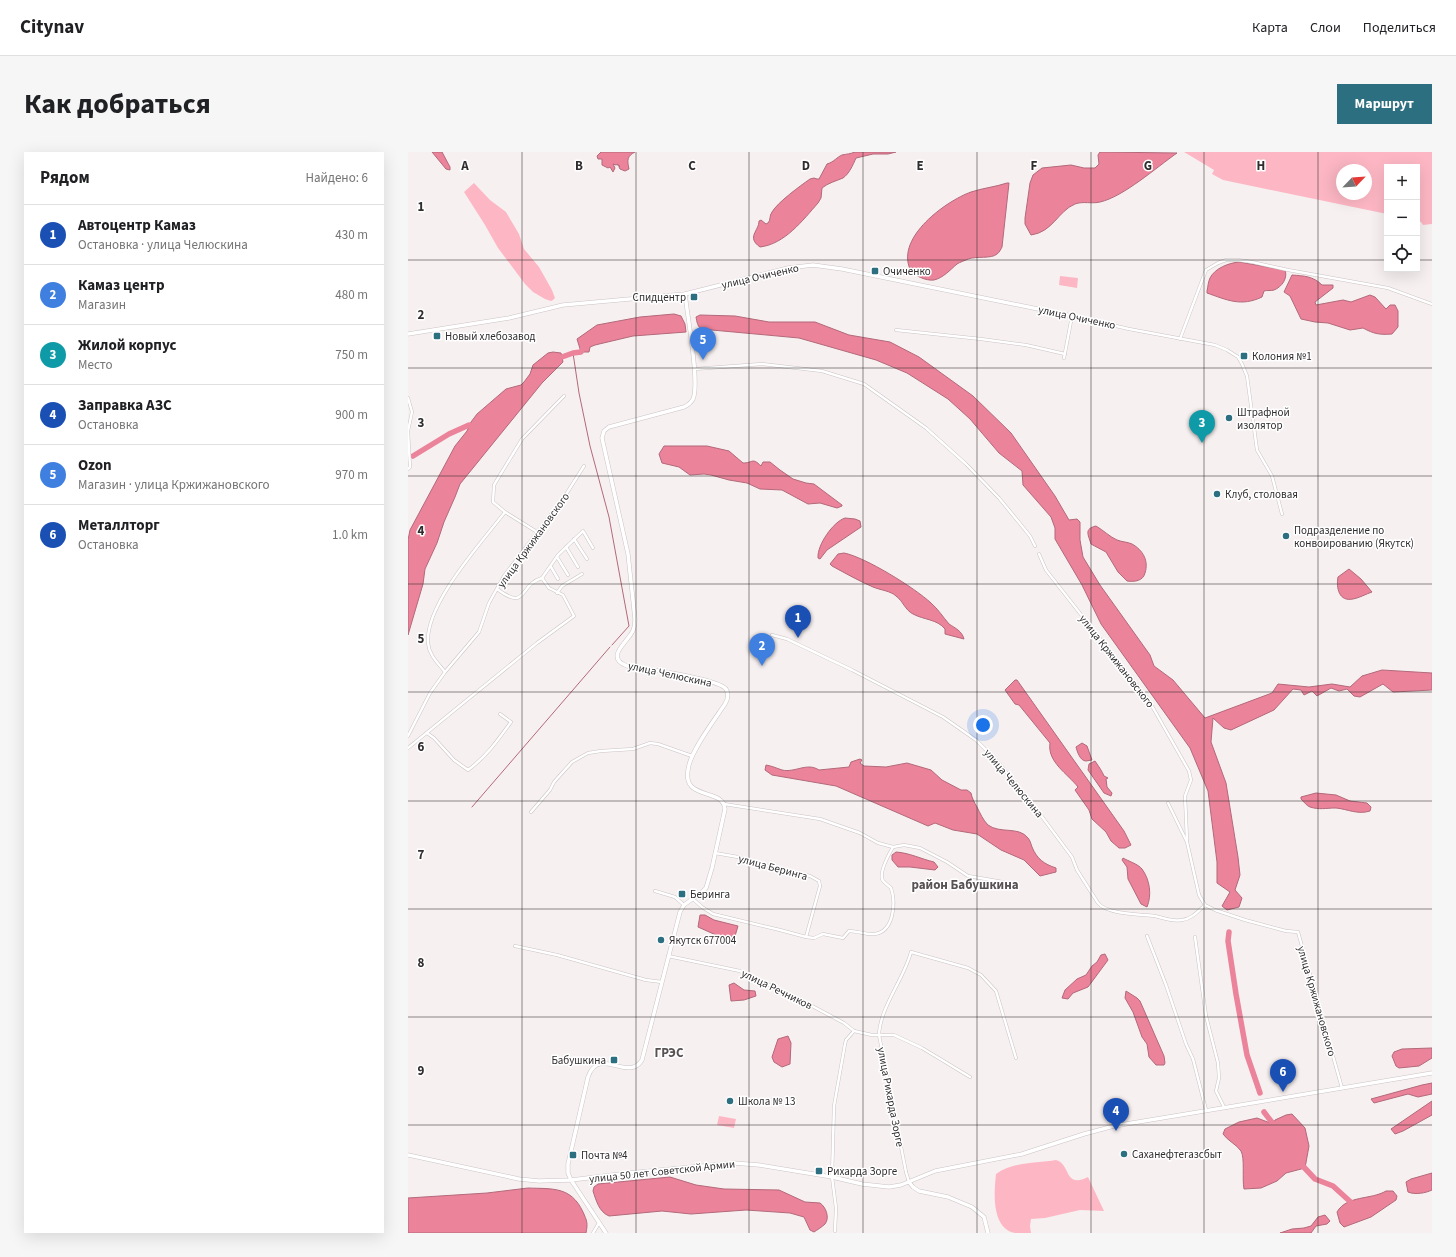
<!DOCTYPE html>
<html lang="ru">
<head>
<meta charset="utf-8">
<style>
  :root { --surface:#fff; --page:#f6f6f6; --text:#202124; --muted:#757577; --line:#e0e0e0; --accent:#2c6f80 }
  body { margin:0; font-family:"Source Sans 3",sans-serif; background:var(--page); color:var(--text) }
  .controls { position:absolute; right:12px; top:12px; display:grid; overflow:hidden; border-radius:0px; box-shadow:0 4px 16px #0002 }
  .controls button { width:36px; height:36px; display:grid; place-items:center; padding:0; border:0; border-bottom:1px solid var(--line); background:var(--surface); color:var(--text); font:20px sans-serif }
  .compass { position:absolute; left:928px; top:12px; width:36px; height:36px; border-radius:50%; background:var(--surface); box-shadow:0 4px 16px #0002; rotate:65deg }
  .you { position:absolute; left:575px; top:573px; width:14px; height:14px; margin:-10px; border:3px solid #fff; border-radius:50%; background:#1a73e8; box-shadow:0 0 0 6px #1a73e833 }
  .badge { display:grid; place-items:center; width:26px; height:26px; border-radius:50%; background:var(--accent); color:#fff; font-size:13px; font-weight:700 }
  .pin { position:absolute; translate:-50% -33px; filter:drop-shadow(0 1px 2px #0008) }
  .pin::after { content:''; position:absolute; top:21px; width:14px; height:12px; background:inherit; clip-path:polygon(0 0,100% 0,50% 100%) }
  .list { margin:0; padding:0; list-style:none }
  h2 { display:flex; justify-content:space-between; align-items:center; height:52px; margin:0; padding:0 16px; font-size:17px }
  h2 small { font-size:13px; font-weight:400; color:var(--muted) }
  .list li { display:grid; grid-template-columns:26px 1fr auto; gap:12px; align-items:center; box-sizing:border-box; height:60px; padding:0 16px; border-top:1px solid var(--line) }
  .list b { display:block; font-size:15px; white-space:nowrap }
  .list p { margin:0; font-size:13px; white-space:nowrap; color:var(--muted) }
  .list em { font-size:13px; font-style:normal; color:var(--muted) }
  .icon { flex:none; width:22px; height:22px; fill:none; stroke:currentColor; stroke-width:2; stroke-linecap:round; stroke-linejoin:round }
  .map { position:relative; flex:none; width:1024px; height:1081px; overflow:hidden; border-radius:0px }
  header { display:flex; align-items:center; gap:24px; box-sizing:border-box; height:56px; padding:0 20px; background:var(--surface); border-bottom:1px solid var(--line) }
  header strong { font-size:19px }
  nav { display:flex; gap:22px; margin-inline-start:auto; font-size:14px }
  .intro { display:flex; align-items:center; justify-content:space-between; box-sizing:border-box; height:96px; padding:0 24px }
  h1 { margin:0; font-size:28px }
  .button { padding:10px 18px; border-radius:0px; background:var(--accent); color:#fff; font-size:14px; font-weight:700 }
  main { display:flex; gap:24px; padding:0 24px }
  aside { flex:1; background:var(--surface); border-radius:0px; box-shadow:0 4px 16px #0002 }
  .map>svg:first-child { display:block }
  .green { fill:#fdb7c4; fill-rule:evenodd }
  .water { fill:#eb839a; stroke:#b3697a }
  .lines { fill:none; stroke-linecap:round; stroke-linejoin:round }
  .stream { stroke:#b3697a; stroke-width:1 }
  .river { stroke:#eb839a; stroke-width:5.5 }
  .street-casing { stroke:#cbc3c4; stroke-width:3.5 }
  .secondary-casing { stroke:#cbc3c4; stroke-width:4.5 }
  .street { stroke:#fff; stroke-width:2.5 }
  .secondary { stroke:#fff; stroke-width:3.5 }
  .grid { fill:none; stroke:#302d2e; stroke-width:1; stroke-opacity:0.55 }
  .poi-dot { fill:#2c6f80; stroke:#fff; stroke-width:1.5 }
  .labels { text-anchor:middle; stroke-width:3; stroke-linejoin:round; paint-order:stroke }
  .poi-label { font-size:11px; fill:#302d2e; stroke:#fff; text-anchor:start }
  .street-label { font-size:11px; fill:#302d2e; stroke:#fff }
  .quarter-label { font-size:13px; font-weight:bold; fill:#585253; stroke:#fff }
  .grid-label { font-size:13px; text-anchor:middle; font-weight:bold; fill:#302d2e; stroke:#fff; stroke-width:3; stroke-linejoin:round; paint-order:stroke }
</style>
</head>
<body>
<header>
<strong>Citynav</strong>
<nav><a>Карта</a><a>Слои</a><a>Поделиться</a></nav>
</header>
<div class="intro"><h1>Как добраться</h1><a class="button">Маршрут</a></div>
<main>
<aside>
<h2>Рядом<small>Найдено: 6</small></h2>
<ul class="list">
<li><span class="badge" style="background:#1a4fb4">1</span><div><b>Автоцентр Камаз</b><p>Остановка · улица Челюскина</p></div><em>430 m</em></li>
<li><span class="badge" style="background:#3f7fe0">2</span><div><b>Камаз центр</b><p>Магазин</p></div><em>480 m</em></li>
<li><span class="badge" style="background:#0f9aa8">3</span><div><b>Жилой корпус</b><p>Место</p></div><em>750 m</em></li>
<li><span class="badge" style="background:#1a4fb4">4</span><div><b>Заправка АЗС</b><p>Остановка</p></div><em>900 m</em></li>
<li><span class="badge" style="background:#3f7fe0">5</span><div><b>Ozon</b><p>Магазин · улица Кржижановского</p></div><em>970 m</em></li>
<li><span class="badge" style="background:#1a4fb4">6</span><div><b>Металлторг</b><p>Остановка</p></div><em>1.0 km</em></li>
</ul>
</aside>
<div class="map">
<svg width="1024" height="1081" viewBox="0 0 1024 1081">
  <rect width="100%" height="100%" fill="#f7f0f1"/>
  <g class="green">
    <path d="M 776,0 L 1024,0 L 1024,72 L 1015,73 L 1013,70 L 1009,69 L 1009,15 L 979,15 L 979,62 L 815,28 L 804,22 L 806,18 ZM 934,18 L 958,18 L 958,42 L 934,42 Z"/>
    <path d="M 66,31 L 82,48 L 98,60 L 111,82 L 116,97 L 131,115 L 144,138 L 147,146 L 145,148 L 143,149 L 137,147 L 125,140 L 117,132 L 90,96 L 77,73 L 56,40 Z"/>
    <path d="M 652,124 L 670,126 L 669,136 L 651,133 Z"/>
    <path d="M 311,964 L 328,967 L 326,976 L 309,973 Z"/>
    <path d="M 648,1008 C 663,1012 656,1037 680,1025 L 696,1059 L 672,1058 L 637,1066 L 623,1067 L 622,1074 L 623,1081 C 618,1081 612,1081 607,1081 C 583,1076 586,1040 588,1022 C 604,1010 629,1011 648,1008 Z"/>
  </g>
  <g class="water">
    <path d="M 24,0 L 34,0 L 42,15 L 42,18 L 38,17 Z"/>
    <path d="M 193,0 L 227,0 C 219,4 219,8 221,17 L 217,19 L 212,17 L 211,15 L 212,14 L 210,14 L 210,12 L 208,13 L 205,12 L 207,16 L 205,20 L 202,15 L 200,16 L 194,13 L 194,7 L 190,7 L 189,4 Z"/>
    <path d="M 447,0 L 488,0 L 480,2 L 465,2 L 448,6 C 445,13 441,22 435,26 C 428,29 420,31 414,36 L 413,46 L 410,51 C 395,68 377,92 352,95 C 338,85 351,79 351,69 L 353,68 L 358,72 L 360,71 C 363,68 361,64 364,60 C 370,50 392,34 402,27 L 406,26 L 409,27 L 411,27 L 419,12 C 426,10 429,5 434,3 C 439,2 442,2 447,0 Z"/>
    <path d="M 692,0 L 769,1 C 749,15 715,45 692,50 C 684,52 675,49 667,52 C 650,59 645,80 623,83 L 617,72 L 617,66 L 622,31 L 625,23 L 634,16 L 663,13 L 676,16 L 687,16 L 691,12 L 690,3 Z"/>
    <path d="M 599,31 L 601,31 L 594,95 C 593,97 591,101 589,102 C 584,107 568,104 560,107 C 556,109 552,110 549,112 C 542,118 535,126 526,128 C 518,129 506,124 502,117 C 488,85 538,49 563,40 C 575,36 587,35 599,31 Z"/>
    <path d="M 831,110 L 877,118 C 880,126 874,135 866,138 C 863,139 859,138 856,139 L 854,145 C 833,155 819,148 799,141 L 799,139 C 800,135 800,130 802,126 C 807,116 821,111 831,110 Z"/>
    <path d="M 884,123 C 896,124 905,124 914,133 L 925,133 L 925,136 L 907,150 L 908,153 L 935,148 L 943,150 L 962,143 L 967,145 L 978,157 L 982,153 L 987,153 L 990,159 L 990,175 L 984,182 C 972,183 966,182 955,176 L 942,178 L 920,171 L 907,170 L 893,167 L 882,144 L 876,140 Z"/>
    <path d="M 266,162 L 273,164 L 277,172 L 278,180 L 225,184 L 187,193 L 182,195 L 181,200 L 173,200 L 169,187 L 189,173 L 232,165 Z"/>
    <path d="M 292,163 L 327,164 L 361,170 L 407,170 L 441,183 L 482,190 L 511,205 L 565,244 L 603,281 L 647,344 L 661,368 L 669,367 L 672,370 L 672,388 L 675,405 L 692,433 L 742,503 L 746,514 L 765,528 L 797,566 L 864,541 L 870,532 L 901,535 L 924,532 L 942,535 L 954,524 L 974,518 L 1024,521 L 1024,538 L 985,540 L 975,532 L 952,545 L 946,544 L 939,537 L 931,539 L 923,536 L 909,544 L 904,539 L 896,543 L 893,538 L 885,537 L 866,558 L 823,578 L 816,576 L 805,566 L 803,590 L 818,631 L 830,705 L 832,723 L 827,738 L 834,746 L 831,755 L 819,758 L 814,754 L 822,740 L 809,731 L 809,710 L 800,639 L 782,596 L 693,472 L 674,433 L 647,387 L 647,376 L 643,365 L 615,333 L 614,319 L 591,301 L 562,267 L 540,247 L 499,221 L 468,208 L 391,186 L 293,177 C 289,173 289,170 288,165 Z"/>
    <path d="M 145,200 L 153,201 L 155,210 L 134,231 L 52,332 L 47,345 L 36,370 L 29,391 L 17,417 L 15,432 L 0,483 L 0,388 L 2,378 L 47,294 L 59,279 L 63,270 L 69,262 L 98,237 L 113,233 L 116,230 L 122,222 L 125,213 L 140,201 Z"/>
    <path d="M 256,294 L 299,294 L 321,299 L 335,311 C 345,311 344,305 353,314 L 355,310 L 362,310 L 372,318 L 385,327 L 398,331 L 406,332 L 434,353 L 434,354 L 429,356 L 412,351 L 400,352 L 374,338 L 352,337 L 339,331 L 321,328 L 303,323 L 296,322 L 282,323 L 271,315 L 254,311 L 251,302 Z"/>
    <path d="M 437,366 L 447,367 L 452,369 L 453,375 L 419,398 L 412,407 L 410,406 C 409,393 425,370 437,366 Z"/>
    <path d="M 688,374 C 695,378 702,385 709,388 C 714,390 720,390 724,392 C 735,398 741,409 737,421 C 735,429 727,430 719,429 L 710,420 L 698,400 L 683,392 C 680,382 676,377 688,374 Z"/>
    <path d="M 436,401 C 457,405 507,436 523,451 C 530,457 535,465 541,472 C 547,476 554,479 556,487 L 537,482 L 537,477 C 529,467 516,468 505,462 C 497,458 495,449 488,444 C 483,439 472,438 465,435 C 451,429 437,421 424,414 L 422,412 L 430,402 Z"/>
    <path d="M 941,417 L 953,427 L 964,440 C 958,442 951,446 945,447 C 931,450 928,436 930,425 Z"/>
    <path d="M 607,528 L 609,528 L 716,679 L 723,693 L 717,696 L 711,696 L 703,689 L 698,680 L 684,667 L 681,658 L 667,638 L 670,635 C 660,622 639,610 642,591 L 611,553 L 607,552 L 597,538 Z"/>
    <path d="M 674,591 L 679,594 L 684,608 C 682,608 680,609 678,609 C 672,609 669,599 668,595 Z"/>
    <path d="M 452,607 L 454,608 L 452,611 L 456,614 L 478,615 L 499,611 L 523,618 L 534,628 L 553,638 L 559,638 L 563,641 C 564,646 566,650 569,655 C 572,661 575,668 580,673 C 592,682 611,674 620,686 C 622,688 623,692 624,695 C 629,707 636,712 648,716 L 648,720 L 632,724 L 616,708 L 593,698 L 569,682 L 545,678 L 527,671 L 520,674 L 428,634 L 364,623 L 357,618 L 358,613 C 364,614 368,616 374,618 C 387,621 399,610 411,618 L 441,615 L 443,610 Z"/>
    <path d="M 687,609 C 691,615 694,619 696,624 L 700,626 L 698,627 L 699,635 L 704,641 L 703,644 L 696,641 L 680,618 L 681,612 Z"/>
    <path d="M 908,641 L 928,643 L 942,649 L 959,651 L 963,655 L 962,659 C 950,663 939,657 928,656 C 918,656 911,658 902,655 C 899,654 896,650 893,647 L 893,645 Z"/>
    <path d="M 488,700 C 502,701 513,707 526,710 L 530,715 L 527,718 L 502,715 L 490,715 L 484,708 L 484,703 Z"/>
    <path d="M 715,706 C 720,709 730,712 734,717 C 742,728 744,743 739,755 L 733,752 L 720,727 L 719,715 L 714,708 Z"/>
    <path d="M 292,763 L 297,763 L 306,768 L 330,774 L 327,784 L 317,787 L 290,775 Z"/>
    <path d="M 697,802 L 700,808 L 680,835 L 665,841 L 660,847 L 654,846 L 657,838 L 669,827 L 678,823 L 684,814 L 689,810 L 693,803 Z"/>
    <path d="M 326,831 L 336,838 L 347,839 L 348,844 L 336,848 L 323,849 L 321,833 Z"/>
    <path d="M 718,839 L 729,846 L 732,849 L 756,904 L 757,911 L 756,913 L 748,913 L 741,905 L 739,892 L 734,885 L 725,860 L 717,846 Z"/>
    <path d="M 380,884 L 383,891 L 382,912 L 374,915 L 366,910 L 364,905 L 370,887 Z"/>
    <path d="M 1024,896 L 1024,906 L 1011,914 L 991,916 L 988,914 L 984,904 L 986,900 L 994,897 Z"/>
    <path d="M 1024,931 L 1024,942 L 1010,945 L 1000,942 L 966,951 L 963,947 L 1014,933 Z"/>
    <path d="M 1024,949 L 1024,963 L 995,979 L 987,982 L 983,977 Z"/>
    <path d="M 884,962 L 897,976 L 901,994 L 897,1016 L 878,1021 L 869,1029 L 853,1036 L 836,1037 C 834,1027 837,1006 833,999 C 828,992 820,989 815,982 L 817,977 L 831,970 L 849,966 L 865,972 L 867,968 L 878,963 Z"/>
    <path d="M 1024,1021 L 1024,1038 C 1018,1041 1007,1043 1000,1040 L 998,1030 L 1003,1027 Z"/>
    <path d="M 262,1025 L 288,1033 L 316,1037 L 371,1038 L 397,1050 L 412,1051 C 418,1055 422,1066 417,1072 C 414,1075 409,1078 406,1080 L 402,1078 L 396,1065 L 382,1061 L 338,1058 L 283,1062 L 254,1059 L 201,1064 C 191,1060 188,1048 185,1039 L 186,1035 L 190,1032 Z"/>
    <path d="M 120,1036 C 144,1037 163,1034 175,1060 C 179,1069 180,1071 178,1081 L 0,1081 L 0,1046 L 79,1041 Z"/>
    <path d="M 978,1039 L 985,1039 L 989,1044 L 988,1048 L 963,1065 L 936,1075 L 932,1071 L 929,1060 C 939,1043 963,1048 978,1039 Z"/>
    <path d="M 917,1063 L 922,1069 L 919,1072 L 908,1074 L 903,1081 L 872,1081 L 884,1077 L 896,1076 L 903,1074 L 910,1065 Z"/>
  </g>
  <g class="lines">
    <g class="stream">
      <path d="M 165,201 L 171,241 L 182,294 L 201,365 L 221,474 L 204,493"/>
      <path d="M 64,655 L 202,495"/>
    </g>
    <g class="river">
      <path d="M 154,205 L 165,201 L 173,200 L 177,193"/>
      <path d="M 5,304 L 41,282 L 61,273"/>
      <path d="M 821,780 L 820,789 L 828,842 L 839,903 L 852,941"/>
      <path d="M 856,960 L 869,977"/>
      <path d="M 892,1011 L 907,1027 L 925,1034 L 947,1054"/>
    </g>
    <g class="street-casing">
      <g id="street">
        <path d="M 669,165 L 721,177 L 807,193 L 819,198 L 830,205 L 834,212 L 839,224 L 849,298 L 864,324 L 874,362"/>
        <path d="M 488,178 L 573,187 L 618,193 L 657,202"/>
        <path d="M 772,187 L 798,118 L 810,111 L 818,108 L 830,108 L 844,110 L 880,118 L 980,136 L 1024,152"/>
        <path d="M 656,206 L 664,164"/>
        <path d="M 286,217 L 354,212 L 414,219 L 456,232 L 518,276 L 558,312 L 591,346 L 622,384 L 627,394"/>
        <path d="M 0,246 L 4,260 L 0,279 L 2,315 L 0,317"/>
        <path d="M 97,360 L 85,350 L 86,333 L 114,287 L 156,244"/>
        <path d="M 166,387 L 179,407"/>
        <path d="M 158,395 L 170,415"/>
        <path d="M 631,402 L 638,418 L 678,469 L 740,547 L 781,619 L 783,628 L 777,644 L 779,688"/>
        <path d="M 149,405 L 160,423"/>
        <path d="M 143,415 L 150,427"/>
        <path d="M 134,426 L 150,403 L 175,379 L 185,396"/>
        <path d="M 149,441 L 154,434 L 174,422"/>
        <path d="M 364,483 L 379,487 L 444,518 L 535,565 L 568,588 L 590,610 L 629,658 L 664,705 L 669,718 L 690,751 C 700,763 732,762 747,764 C 756,766 765,770 774,768 C 784,767 790,759 797,753"/>
        <path d="M 37,520 C 30,511 21,503 20,491 C 17,452 74,390 97,360 L 129,380"/>
        <path d="M 19,581 L 26,586 L 46,608 L 60,618 C 78,605 90,588 103,570 L 92,562"/>
        <path d="M 0,584 L 22,541 L 37,520 L 71,480 L 81,451 L 96,424 L 157,344 L 176,314"/>
        <path d="M 0,596 L 129,491 L 166,464 L 155,443 L 141,436 L 134,426 C 110,433 120,460 89,437"/>
        <path d="M 760,651 L 779,690 L 791,743 L 797,753 L 807,758 L 837,768 L 878,779 L 890,780 L 934,936"/>
        <path d="M 316,652 L 412,667 L 452,681 L 470,691 L 485,695 L 496,693 L 512,696 L 539,710 L 560,724 L 595,730"/>
        <path d="M 123,660 L 142,638 L 146,630 L 164,610 L 180,601 L 193,599 L 225,597 L 242,591 L 250,592 L 284,604"/>
        <path d="M 247,739 L 267,745 L 276,753"/>
        <path d="M 285,747 L 294,755 L 305,762 L 372,778 L 398,785 L 412,734 L 411,729 L 402,724 L 374,717 L 364,715 L 330,705 L 307,701"/>
        <path d="M 739,784 L 758,833 L 778,892 L 785,907 L 798,958"/>
        <path d="M 398,785 L 406,786 L 415,782 L 435,786 L 441,779 C 450,779 458,783 467,782 C 486,779 488,751 483,736 C 480,733 475,730 474,727 C 472,719 481,702 485,695"/>
        <path d="M 787,785 L 798,864 L 810,911 L 811,926 L 808,939 L 816,955"/>
        <path d="M 107,794 L 149,803 L 238,828 L 254,830"/>
        <path d="M 260,804 L 332,819 L 391,847 L 436,871 L 446,879 L 464,883 L 486,883 L 514,896 L 562,925"/>
        <path d="M 501,1030 L 498,1020 L 471,883 C 472,855 496,827 503,800 L 560,816 L 573,823 L 588,839 L 608,906"/>
        <path d="M 427,1079 L 428,1056 L 424,1025 L 426,954 L 437,892 L 438,888 L 446,879"/>
        <path d="M 185,1081 L 191,1071"/>
      </g>
    </g>
    <g class="secondary-casing">
      <g id="secondary">
        <path d="M 0,182 L 101,166 L 155,153 L 277,142 L 380,116 L 405,113 L 434,117 L 669,165"/>
        <path d="M 0,1003 L 111,1027 L 131,1029 L 163,1028 L 221,1021 L 326,1011 L 351,1013 L 424,1025 L 454,1032 L 481,1035 L 493,1033 L 527,1019 L 614,1002 L 676,982 L 706,974 L 1024,921"/>
        <path d="M 501,1030 L 505,1035 L 511,1039 L 540,1045 L 564,1055 L 576,1065 L 580,1081"/>
        <path d="M 198,1081 L 163,1028 L 160,1021 L 160,1012 L 180,925 C 191,893 220,931 234,908 L 272,760 L 276,753 L 294,740 L 298,736 L 304,716 L 317,657 C 315,634 271,651 281,613 C 285,596 307,567 317,552 C 320,547 321,542 318,537 C 309,526 236,517 219,514 C 198,506 216,493 223,482 C 227,477 227,472 227,467 L 220,402 L 194,286 L 196,279 L 201,275 L 276,255 C 280,253 283,251 285,247 C 292,232 279,161 277,142"/>
      </g>
    </g>
    <use href="#street" class="street"/>
    <use href="#secondary" class="secondary"/>
  </g>
  <path class="grid" d="M 114,0 L 114,1081M 228,0 L 228,1081M 341,0 L 341,1081M 455,0 L 455,1081M 569,0 L 569,1081M 683,0 L 683,1081M 796,0 L 796,1081M 910,0 L 910,1081M 0,108 L 979,108M 1009,108 L 1024,108M 0,216 L 1024,216M 0,324 L 1024,324M 0,432 L 1024,432M 0,540 L 1024,540M 0,649 L 1024,649M 0,757 L 1024,757M 0,865 L 1024,865M 0,973 L 1024,973"/>
  <g class="poi-dot">
    <rect x="463" y="115" width="8" height="8" rx="2"/>
    <rect x="282" y="141" width="8" height="8" rx="2"/>
    <rect x="25" y="180" width="8" height="8" rx="2"/>
    <rect x="832" y="200" width="8" height="8" rx="2"/>
    <circle cx="821" cy="266" r="4"/>
    <circle cx="809" cy="342" r="4"/>
    <circle cx="878" cy="384" r="4"/>
    <rect x="270" y="738" width="8" height="8" rx="2"/>
    <circle cx="253" cy="788" r="4"/>
    <rect x="202" y="904" width="8" height="8" rx="2"/>
    <circle cx="322" cy="949" r="4"/>
    <circle cx="716" cy="1002" r="4"/>
    <rect x="161" y="999" width="8" height="8" rx="2"/>
    <rect x="407" y="1015" width="8" height="8" rx="2"/>
  </g>
  <g class="labels">
    <g class="poi-label">
      <text x="475" y="123">Очиченко</text>
      <text x="278" y="149" text-anchor="end">Спидцентр</text>
      <text x="37" y="188">Новый хлебозавод</text>
      <text x="844" y="208">Колония №1</text>
      <text x="829" y="264">Штрафной<tspan x="829" dy="13">изолятор</tspan></text>
      <text x="817" y="346">Клуб, столовая</text>
      <text x="886" y="382">Подразделение по<tspan x="886" dy="13">конвоированию (Якутск)</tspan></text>
      <text x="282" y="746">Беринга</text>
      <text x="261" y="792">Якутск 677004</text>
      <text x="198" y="912" text-anchor="end">Бабушкина</text>
      <text x="330" y="953">Школа № 13</text>
      <text x="724" y="1006">Саханефтегазсбыт</text>
      <text x="173" y="1007">Почта №4</text>
      <text x="419" y="1023">Рихарда Зорге</text>
    </g>
    <g class="street-label">
      <text transform="translate(352 124) rotate(-13)" y="4">улица Очиченко</text>
      <text transform="translate(669 165) rotate(12)" y="4">улица Очиченко</text>
      <text transform="translate(125 388) rotate(-54)" y="4">улица Кржижановского</text>
      <text transform="translate(709 509) rotate(52)" y="4">улица Кржижановского</text>
      <text transform="translate(262 522) rotate(12)" y="4">улица Челюскина</text>
      <text transform="translate(606 631) rotate(50)" y="4">улица Челюскина</text>
      <text transform="translate(365 715) rotate(15)" y="4">улица Беринга</text>
      <text transform="translate(369 837) rotate(26)" y="4">улица Речников</text>
      <text transform="translate(909 849) rotate(74)" y="4">улица Кржижановского</text>
      <text transform="translate(483 945) rotate(79)" y="4">улица Рихарда Зорге</text>
      <text transform="translate(254 1019) rotate(-6)" y="4">улица 50 лет Советской Армии</text>
    </g>
    <g class="quarter-label">
      <text x="557" y="737">район Бабушкина</text>
      <text x="261" y="905">ГРЭС</text>
    </g>
  </g>
  <g class="grid-label">
    <text x="57" y="18">A</text>
    <text x="171" y="18">B</text>
    <text x="284" y="18">C</text>
    <text x="398" y="18">D</text>
    <text x="512" y="18">E</text>
    <text x="626" y="18">F</text>
    <text x="740" y="18">G</text>
    <text x="853" y="18">H</text>
    <text x="13" y="59">1</text>
    <text x="13" y="167">2</text>
    <text x="13" y="275">3</text>
    <text x="13" y="383">4</text>
    <text x="13" y="491">5</text>
    <text x="13" y="599">6</text>
    <text x="13" y="707">7</text>
    <text x="13" y="815">8</text>
    <text x="13" y="923">9</text>
  </g>
</svg>
<div class="controls">
<button>+</button>
<button>−</button>
<button><svg class="icon" aria-label="locate" viewBox="0 0 24 24"><circle cx="12" cy="12" r="6"/><path d="M12 2v4M12 18v4M2 12h4M18 12h4"/></svg></button>
</div>
<svg class="compass" viewBox="-18 -18 36 36"><path d="M0-13l5 13h-10z" fill="#e53935"/><path d="M0 13l5-13h-10z" fill="#757577"/></svg>
<div class="you"></div>
<div class="pin badge" style="left:390px;top:486px;background:#1a4fb4">1</div>
<div class="pin badge" style="left:354px;top:514px;background:#3f7fe0">2</div>
<div class="pin badge" style="left:794px;top:291px;background:#0f9aa8">3</div>
<div class="pin badge" style="left:708px;top:979px;background:#1a4fb4">4</div>
<div class="pin badge" style="left:295px;top:208px;background:#3f7fe0">5</div>
<div class="pin badge" style="left:875px;top:940px;background:#1a4fb4">6</div>
</div>
</main>
</body>
</html>
